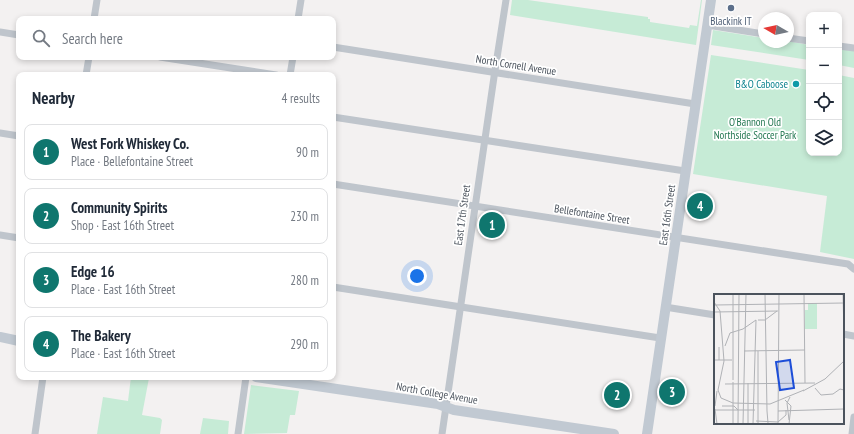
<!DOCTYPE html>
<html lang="en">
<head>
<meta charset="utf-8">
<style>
  :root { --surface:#fff; --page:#f6f6f7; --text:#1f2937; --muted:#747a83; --line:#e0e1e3; --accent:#0f766e }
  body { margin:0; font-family:"PT Sans Narrow",sans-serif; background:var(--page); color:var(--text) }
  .controls { position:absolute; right:12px; top:12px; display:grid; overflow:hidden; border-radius:8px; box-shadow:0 2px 6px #0003 }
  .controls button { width:36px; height:36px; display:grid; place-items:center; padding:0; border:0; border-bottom:1px solid var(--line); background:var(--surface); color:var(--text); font:20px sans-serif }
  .compass { position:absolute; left:758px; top:12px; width:36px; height:36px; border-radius:50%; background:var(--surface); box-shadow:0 2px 6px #0003; rotate:279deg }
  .you { position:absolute; left:417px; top:276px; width:14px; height:14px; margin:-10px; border:3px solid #fff; border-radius:50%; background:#1a73e8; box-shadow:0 0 0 6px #1a73e833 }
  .badge { display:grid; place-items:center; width:26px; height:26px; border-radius:50%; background:var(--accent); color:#fff; font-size:13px; font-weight:700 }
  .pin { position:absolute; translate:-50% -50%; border:2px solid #fff; box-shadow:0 1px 4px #0006 }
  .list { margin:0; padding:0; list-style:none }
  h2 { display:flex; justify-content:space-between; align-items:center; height:52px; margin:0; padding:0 16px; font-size:17px }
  h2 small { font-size:13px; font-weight:400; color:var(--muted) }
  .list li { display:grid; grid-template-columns:26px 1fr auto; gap:12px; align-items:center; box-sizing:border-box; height:56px; margin:0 8px 8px; padding:0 8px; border:1px solid var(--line); border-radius:8px }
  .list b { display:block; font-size:15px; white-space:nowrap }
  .list p { margin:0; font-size:13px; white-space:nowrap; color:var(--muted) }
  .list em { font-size:13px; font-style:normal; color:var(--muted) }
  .icon { flex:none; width:22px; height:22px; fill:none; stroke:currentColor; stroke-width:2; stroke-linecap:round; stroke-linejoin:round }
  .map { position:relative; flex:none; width:854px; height:434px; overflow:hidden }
  .search { position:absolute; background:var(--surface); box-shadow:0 2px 6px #0003; left:16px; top:16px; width:320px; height:44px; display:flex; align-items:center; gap:10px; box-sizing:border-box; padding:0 14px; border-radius:8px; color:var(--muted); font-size:15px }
  .panel { position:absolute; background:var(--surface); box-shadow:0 2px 6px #0003; left:16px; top:72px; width:320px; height:308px; border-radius:8px }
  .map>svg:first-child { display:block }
  .green { fill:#c6ebd6 }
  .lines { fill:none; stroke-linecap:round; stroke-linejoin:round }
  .street { stroke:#bfc5cc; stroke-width:7 }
  .secondary { stroke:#c1c9d2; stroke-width:10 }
  .service-dot { fill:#5c6f8a; stroke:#fff; stroke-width:1.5 }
  .culture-dot { fill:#0f9aa8; stroke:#fff; stroke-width:1.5 }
  .labels { text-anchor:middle; stroke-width:3.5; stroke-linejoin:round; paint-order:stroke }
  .service-label { font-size:11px; fill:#4e5e75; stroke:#fff }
  .street-label { font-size:11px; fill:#4b535d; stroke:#fff }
  .culture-label { font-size:11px; fill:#0d838f; stroke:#fff; text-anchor:end }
  .park-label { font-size:11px; fill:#237751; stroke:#fff }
  .inset-road { fill:none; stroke:#b0b2b6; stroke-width:1 }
  .view { fill:#1d4ed8; fill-opacity:0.15; stroke:#1d4ed8; stroke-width:2 }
  .inset-edge { fill:none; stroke:#4b535d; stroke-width:2 }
</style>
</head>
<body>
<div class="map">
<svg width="854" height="434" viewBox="0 0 854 434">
  <rect width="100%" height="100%" fill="#f3f1f1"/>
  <g class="green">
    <path d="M 512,0 L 528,0 L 648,17 L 648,19 L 650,19 L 650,22 L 689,28 L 690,25 L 697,26 L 701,0 L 702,0 L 696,45 L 510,15 Z"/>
    <path d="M 713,30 L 764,38 L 764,42 L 788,41 L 809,45 L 809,60 L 711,45 Z"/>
    <path d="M 839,49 L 854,51 L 854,68 L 839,65 Z"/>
    <path d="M 711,55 L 809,70 L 809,153 L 839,153 L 839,75 L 854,78 L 854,259 L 820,252 L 827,196 L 693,174 Z"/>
    <path d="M 131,377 L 149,378 L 142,415 L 160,418 L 162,420 L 160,434 L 97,434 L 103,397 L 128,401 Z"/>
    <path d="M 251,385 L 299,391 L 295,415 L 290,415 L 287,433 L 244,434 Z"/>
    <path d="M 203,418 L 229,421 L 228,434 L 200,434 Z"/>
  </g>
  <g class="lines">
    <g class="street">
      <path d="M 94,19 L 97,0"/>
      <path d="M 298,19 L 301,0"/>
      <path d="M 707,25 L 764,34"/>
      <path d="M 0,32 L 19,35"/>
      <path d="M 788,38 L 809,41"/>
      <path d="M 839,46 L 854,48"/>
      <path d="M 333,47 L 695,104"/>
      <path d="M 160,57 L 276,75"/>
      <path d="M 86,75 L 89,57"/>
      <path d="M 290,75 L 293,57"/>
      <path d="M 333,117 L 685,171"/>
      <path d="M 0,133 L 19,136"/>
      <path d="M 333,184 L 848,264 L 854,269"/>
      <path d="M 0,235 L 19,238"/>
      <path d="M 333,287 L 660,338"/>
      <path d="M 665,307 L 715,315"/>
      <path d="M 843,334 L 854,336"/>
      <path d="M 35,434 L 43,377"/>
      <path d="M 238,434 L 246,377"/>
      <path d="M 442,434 L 494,77 L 506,0"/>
      <path d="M 852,434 L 854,417"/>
    </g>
    <g class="secondary">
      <path d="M 0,337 L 19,341"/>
      <path d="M 256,377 L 438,404 L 454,410 L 614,434"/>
      <path d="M 647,434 L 711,0"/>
    </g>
  </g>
  <circle class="service-dot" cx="731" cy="8" r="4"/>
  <circle class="culture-dot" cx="796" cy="84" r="4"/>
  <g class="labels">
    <g class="service-label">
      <text x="731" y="25">Blackink IT</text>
    </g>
    <g class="street-label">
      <text transform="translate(516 65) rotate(9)" y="4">North Cornell Avenue</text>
      <text transform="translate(592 214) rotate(9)" y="4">Bellefontaine Street</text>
      <text transform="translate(462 215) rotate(-82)" y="4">East 17th Street</text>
      <text transform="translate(667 215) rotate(-82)" y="4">East 16th Street</text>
      <text transform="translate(437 393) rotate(10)" y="4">North College Avenue</text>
    </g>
    <g class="culture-label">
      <text x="788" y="88">B&amp;O Caboose</text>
    </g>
    <g class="park-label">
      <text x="755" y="126">O'Bannon Old<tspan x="755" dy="13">Northside Soccer Park</tspan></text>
    </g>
  </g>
  <g transform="translate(714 294)">
    <rect width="130" height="130" fill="#f3f1f1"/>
    <path d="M 94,9 L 103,9 L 103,35 L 91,35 L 91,16 L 94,16 Z" fill="#c6ebd6"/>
    <path class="inset-road" d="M 51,0 L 53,117M 90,0 L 91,89M 129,0 L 130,41M 0,8 L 6,17 L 10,67 L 4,96 L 7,104 L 19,109 L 56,110 L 90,96M 1,11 L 130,9M 0,18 L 64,17M 44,26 L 51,26 L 63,17M 11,52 L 16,39 L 29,35 L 42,26M 30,57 L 91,56M 44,57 L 44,130M 1,66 L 18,66M 5,66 L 5,53M 19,86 L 19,0M 19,88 L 19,130M 11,90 L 101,89M 101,94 L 107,101 L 119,100 L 126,95 L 130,96M 89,97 L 111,85 L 130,67M 71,106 L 77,112 L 75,130M 1,112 L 3,97M 8,112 L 20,112 L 24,116M 1,115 L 3,130M 0,116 L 41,116M 53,117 L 54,129M 64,117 L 130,115M 75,126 L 73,109 L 76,103M 42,127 L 64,128M 64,128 L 72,121 L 72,116M 24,130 L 25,0M 29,130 L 32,0M 34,130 L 34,89M 39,130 L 42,26M 64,130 L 65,0"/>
    <path class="view" d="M 76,66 L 80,94 L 66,96 L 62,68 Z"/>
    <rect width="130" height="130" class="inset-edge"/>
  </g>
</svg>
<div class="controls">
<button>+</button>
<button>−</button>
<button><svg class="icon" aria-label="locate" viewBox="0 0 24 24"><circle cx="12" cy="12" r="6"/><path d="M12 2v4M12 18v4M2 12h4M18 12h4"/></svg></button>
<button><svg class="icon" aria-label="layers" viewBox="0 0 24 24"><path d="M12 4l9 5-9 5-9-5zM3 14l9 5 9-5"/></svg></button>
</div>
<svg class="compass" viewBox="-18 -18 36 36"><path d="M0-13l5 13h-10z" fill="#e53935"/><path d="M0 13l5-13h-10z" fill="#747a83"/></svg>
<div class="you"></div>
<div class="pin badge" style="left:492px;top:225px">1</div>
<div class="pin badge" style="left:617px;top:395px">2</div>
<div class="pin badge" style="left:672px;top:392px">3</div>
<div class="pin badge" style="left:700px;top:206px">4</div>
<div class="search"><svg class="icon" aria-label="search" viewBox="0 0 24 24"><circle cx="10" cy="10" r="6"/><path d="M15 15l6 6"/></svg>Search here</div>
<section class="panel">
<h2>Nearby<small>4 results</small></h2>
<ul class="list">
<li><span class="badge">1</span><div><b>West Fork Whiskey Co.</b><p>Place · Bellefontaine Street</p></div><em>90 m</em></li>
<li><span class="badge">2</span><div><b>Community Spirits</b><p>Shop · East 16th Street</p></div><em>230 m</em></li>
<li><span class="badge">3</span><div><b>Edge 16</b><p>Place · East 16th Street</p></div><em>280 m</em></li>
<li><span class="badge">4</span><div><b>The Bakery</b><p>Place · East 16th Street</p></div><em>290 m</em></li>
</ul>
</section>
</div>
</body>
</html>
